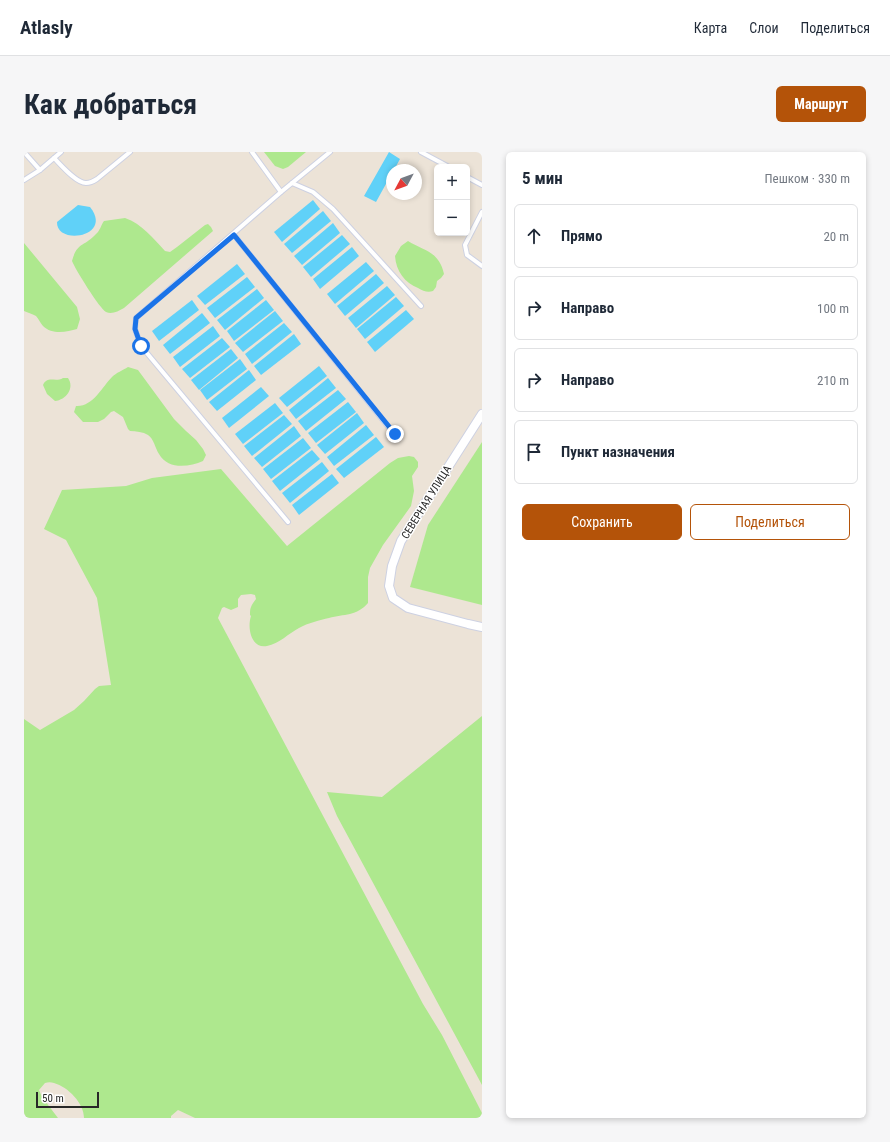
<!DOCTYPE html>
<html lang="ru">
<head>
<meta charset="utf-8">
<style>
  :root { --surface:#fff; --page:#f6f6f7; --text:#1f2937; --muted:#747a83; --line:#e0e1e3; --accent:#b45309 }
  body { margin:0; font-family:"Roboto Condensed",sans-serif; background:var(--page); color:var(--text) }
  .controls { position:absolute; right:12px; top:12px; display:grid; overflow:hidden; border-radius:6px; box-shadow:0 2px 6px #0003 }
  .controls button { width:36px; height:36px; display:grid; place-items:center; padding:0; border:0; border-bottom:1px solid var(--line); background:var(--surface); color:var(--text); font:20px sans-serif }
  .compass { position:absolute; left:362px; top:12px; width:36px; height:36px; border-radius:50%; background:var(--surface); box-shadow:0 2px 6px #0003; rotate:229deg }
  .scale { position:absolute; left:12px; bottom:10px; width:63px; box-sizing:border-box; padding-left:4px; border:2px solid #282828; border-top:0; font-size:11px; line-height:14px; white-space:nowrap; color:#282828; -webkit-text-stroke:3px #fff; paint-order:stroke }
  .stop { position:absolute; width:12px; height:12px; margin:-9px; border:3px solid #1a73e8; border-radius:50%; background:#fff }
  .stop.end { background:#1a73e8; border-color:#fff; box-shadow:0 1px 4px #0008 }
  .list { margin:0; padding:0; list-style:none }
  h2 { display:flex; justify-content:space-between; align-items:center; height:52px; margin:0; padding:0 16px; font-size:17px }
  h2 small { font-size:13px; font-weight:400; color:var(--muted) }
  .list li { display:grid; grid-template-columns:26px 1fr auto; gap:12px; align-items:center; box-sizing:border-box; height:64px; margin:0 8px 8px; padding:0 8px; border:1px solid var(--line); border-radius:6px }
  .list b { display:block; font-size:15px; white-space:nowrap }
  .list em { font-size:13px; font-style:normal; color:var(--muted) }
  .actions { display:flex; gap:8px; padding:12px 16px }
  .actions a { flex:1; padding:9px 0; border:1px solid var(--accent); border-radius:6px; text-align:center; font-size:14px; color:var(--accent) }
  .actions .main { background:var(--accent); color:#fff }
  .icon { flex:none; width:22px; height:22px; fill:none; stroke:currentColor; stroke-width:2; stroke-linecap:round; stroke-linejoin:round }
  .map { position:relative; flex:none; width:458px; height:966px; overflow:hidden; border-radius:6px }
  header { display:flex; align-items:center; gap:24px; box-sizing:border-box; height:56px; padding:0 20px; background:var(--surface); border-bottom:1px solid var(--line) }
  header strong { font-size:19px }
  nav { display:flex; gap:22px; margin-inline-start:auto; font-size:14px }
  .intro { display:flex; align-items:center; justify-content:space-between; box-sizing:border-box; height:96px; padding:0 24px }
  h1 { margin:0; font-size:28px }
  .button { padding:10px 18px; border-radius:6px; background:var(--accent); color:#fff; font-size:14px; font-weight:700 }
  main { display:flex; gap:24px; padding:0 24px }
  aside { flex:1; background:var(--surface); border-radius:6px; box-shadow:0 2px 6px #0003 }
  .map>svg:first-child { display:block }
  .green { fill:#aee88e }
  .water { fill:#60d1f8 }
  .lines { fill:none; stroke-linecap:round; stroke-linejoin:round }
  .service-casing { stroke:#cdd1e2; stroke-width:6 }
  .minor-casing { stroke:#cdd1e2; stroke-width:10 }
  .service { stroke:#fff; stroke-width:4 }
  .minor { stroke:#fff; stroke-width:8 }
  .route { stroke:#1a73e8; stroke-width:5 }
  .labels { text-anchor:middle; stroke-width:3; stroke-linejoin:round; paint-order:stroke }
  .street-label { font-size:11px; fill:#282828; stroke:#fff }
</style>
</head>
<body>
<header>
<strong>Atlasly</strong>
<nav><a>Карта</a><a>Слои</a><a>Поделиться</a></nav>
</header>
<div class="intro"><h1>Как добраться</h1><a class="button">Маршрут</a></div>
<main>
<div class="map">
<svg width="458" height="966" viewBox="0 0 458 966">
  <rect width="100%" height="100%" fill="#ece3d7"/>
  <g class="green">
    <path d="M 240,0 L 282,0 L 264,15 L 259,17 L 251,14 Z"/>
    <path d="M 101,66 C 118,72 129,86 141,99 L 146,100 L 153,95 L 181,73 L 184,72 L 187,75 L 189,79 L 100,156 C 94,159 88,163 82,160 C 76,157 51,117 48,109 C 53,90 60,95 72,82 C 76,79 77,73 80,69 Z"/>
    <path d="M 384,89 C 400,99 415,99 420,122 L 417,126 L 413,129 L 412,135 L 409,139 C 404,141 399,139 394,136 C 381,131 372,119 371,104 L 377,94 Z"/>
    <path d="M 0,91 L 53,155 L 56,167 L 53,177 C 43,180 28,183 19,174 C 16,171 15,167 12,164 C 9,162 4,161 0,159 Z"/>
    <path d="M 104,215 L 114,218 L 150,267 L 162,279 L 172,288 L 179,297 L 182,303 L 179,309 C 165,315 144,318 135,302 C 131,296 130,287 124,283 C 119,280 112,279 106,279 L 104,277 L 99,265 L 90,259 L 87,260 L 80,267 L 74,270 L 59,270 L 50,260 L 52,254 C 69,255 78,235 88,225 C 92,221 99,218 104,215 Z"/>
    <path d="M 39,226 L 44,226 C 51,236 42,248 31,249 L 23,242 L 19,233 C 24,223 31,231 39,226 Z"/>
    <path d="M 458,290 L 458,453 L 386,435 L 404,373 Z"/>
    <path d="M 385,304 L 390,305 L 394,310 L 394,315 L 388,324 L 390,339 L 387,354 L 359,393 L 346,416 L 344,425 L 344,451 C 333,464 320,462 305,466 C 296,468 284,471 275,476 C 265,481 255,492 243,494 C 227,497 223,476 227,464 L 226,463 C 226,455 227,454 232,447 L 231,443 L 227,442 L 217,443 L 214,447 L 214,455 L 207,458 L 200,455 L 198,456 L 194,466 L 399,852 L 418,883 L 458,961 L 458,966 L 171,966 L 154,958 L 147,964 L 147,966 L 60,966 C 60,951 44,935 30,931 C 27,930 24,930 21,931 L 15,938 L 18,945 L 34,966 L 0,966 L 0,567 L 16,578 L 50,558 L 60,549 L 71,537 L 75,534 L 87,533 L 73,446 L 42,388 L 20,377 L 38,338 L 102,334 L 128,326 L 197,317 L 263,394 L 366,311 L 374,306 Z"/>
    <path d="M 458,564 L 458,933 L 313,664 L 303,640 L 358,645 Z"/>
  </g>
  <g class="water">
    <path d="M 365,0 L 376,7 L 370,18 L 368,18 L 368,21 L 352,50 L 340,44 Z"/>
    <path d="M 289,48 L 296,57 L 258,90 L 250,80 Z"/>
    <path d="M 54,53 L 66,55 C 90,85 32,94 33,70 Z"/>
    <path d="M 299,59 L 307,69 L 268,101 L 260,92 Z"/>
    <path d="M 309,71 L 316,81 L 278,113 L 270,104 Z"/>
    <path d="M 318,83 L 326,92 L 287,125 L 279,115 Z"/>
    <path d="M 328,95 L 335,104 L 296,137 L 289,127 Z"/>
    <path d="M 342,110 L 350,119 L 311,152 L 303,142 Z"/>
    <path d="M 213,112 L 221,122 L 181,153 L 173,144 Z"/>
    <path d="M 352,122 L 360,131 L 321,164 L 313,154 Z"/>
    <path d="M 223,125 L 231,135 L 191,166 L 183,156 Z"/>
    <path d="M 363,134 L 371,143 L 332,176 L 324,166 Z"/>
    <path d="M 233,137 L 240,146 L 201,178 L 193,168 Z"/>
    <path d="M 372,145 L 380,154 L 341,187 L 333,177 Z"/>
    <path d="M 168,148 L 175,158 L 135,189 L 128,179 Z"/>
    <path d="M 242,148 L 250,158 L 210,189 L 203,179 Z"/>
    <path d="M 382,158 L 390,167 L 351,200 L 343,190 Z"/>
    <path d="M 251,159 L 259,169 L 219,200 L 211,191 Z"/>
    <path d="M 178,161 L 186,171 L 146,202 L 139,193 Z"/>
    <path d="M 260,171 L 268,180 L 228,212 L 221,202 Z"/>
    <path d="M 189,174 L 196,184 L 156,215 L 149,205 Z"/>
    <path d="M 270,182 L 277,192 L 237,223 L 230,214 Z"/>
    <path d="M 198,186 L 206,195 L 166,226 L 158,217 Z"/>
    <path d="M 207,197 L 214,206 L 175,238 L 167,228 Z"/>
    <path d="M 216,207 L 223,217 L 183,248 L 176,238 Z"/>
    <path d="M 295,214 L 303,224 L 263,255 L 255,246 Z"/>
    <path d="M 225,218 L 232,228 L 193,259 L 185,250 Z"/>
    <path d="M 304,226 L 312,236 L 272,267 L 265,258 Z"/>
    <path d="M 237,235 L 245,244 L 205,276 L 198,266 Z"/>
    <path d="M 314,238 L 322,247 L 282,279 L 274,269 Z"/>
    <path d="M 324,250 L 332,260 L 292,291 L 284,281 Z"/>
    <path d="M 251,251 L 259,261 L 219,292 L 211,282 Z"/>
    <path d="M 333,261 L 340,271 L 301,302 L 293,293 Z"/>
    <path d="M 260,263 L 268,272 L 228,304 L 220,294 Z"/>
    <path d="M 342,273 L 350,283 L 310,314 L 303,305 Z"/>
    <path d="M 270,274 L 277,284 L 238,315 L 230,306 Z"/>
    <path d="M 352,285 L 360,295 L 320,326 L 312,317 Z"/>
    <path d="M 279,286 L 287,296 L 247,327 L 239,317 Z"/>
    <path d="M 288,298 L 296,307 L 256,339 L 248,329 Z"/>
    <path d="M 298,310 L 305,319 L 266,351 L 258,341 Z"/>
    <path d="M 308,322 L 315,331 L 275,363 L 268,353 Z"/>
  </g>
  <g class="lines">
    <g class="service-casing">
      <g id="service">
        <path d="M 0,0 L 16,18"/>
        <path d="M 228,0 L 257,40"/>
        <path d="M 397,0 L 425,15"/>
        <path d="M 30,6 C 37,13 52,31 62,31 C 66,31 70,29 73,27 L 106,0"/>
        <path d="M 443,25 L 458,33"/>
        <path d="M 0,28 L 16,18 L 37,0"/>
        <path d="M 268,31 L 289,40 L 309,57 L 397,154"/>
        <path d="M 458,60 L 441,93 L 443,103 L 458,114"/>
        <path d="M 210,83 L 371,283"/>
        <path d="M 264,370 L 117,194 L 111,177 L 112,166 L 257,40 L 306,0"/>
      </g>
    </g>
    <g class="minor-casing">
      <path id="minor" d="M 458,262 L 377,389 L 368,414 L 365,434 L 369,446 L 384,456 L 444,472 L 458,475"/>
    </g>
    <use href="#service" class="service"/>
    <use href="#minor" class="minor"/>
  </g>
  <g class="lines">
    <path class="route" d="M 117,194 L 111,177 L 112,166 L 210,83 L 371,282"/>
  </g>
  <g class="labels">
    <g class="street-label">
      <text transform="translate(402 350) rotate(-58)" y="4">СЕВЕРНАЯ УЛИЦА</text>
    </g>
  </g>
</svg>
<div class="controls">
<button>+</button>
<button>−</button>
</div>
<svg class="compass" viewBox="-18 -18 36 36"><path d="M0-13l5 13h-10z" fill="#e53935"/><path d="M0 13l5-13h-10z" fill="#747a83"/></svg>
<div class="scale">50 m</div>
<div class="stop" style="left:117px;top:194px"></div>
<div class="stop end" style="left:371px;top:282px"></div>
</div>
<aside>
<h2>5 мин<small>Пешком · 330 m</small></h2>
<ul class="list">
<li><svg class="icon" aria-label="ahead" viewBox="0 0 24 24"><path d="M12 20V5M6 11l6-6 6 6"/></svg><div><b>Прямо</b></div><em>20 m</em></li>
<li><svg class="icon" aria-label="right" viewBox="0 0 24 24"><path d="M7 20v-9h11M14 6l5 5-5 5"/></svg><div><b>Направо</b></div><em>100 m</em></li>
<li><svg class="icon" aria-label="right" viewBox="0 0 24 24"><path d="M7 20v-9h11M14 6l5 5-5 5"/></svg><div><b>Направо</b></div><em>210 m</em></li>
<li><svg class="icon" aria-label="arrive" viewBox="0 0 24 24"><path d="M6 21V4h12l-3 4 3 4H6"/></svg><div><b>Пункт назначения</b></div></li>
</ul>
<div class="actions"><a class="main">Сохранить</a><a>Поделиться</a></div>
</aside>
</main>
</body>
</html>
